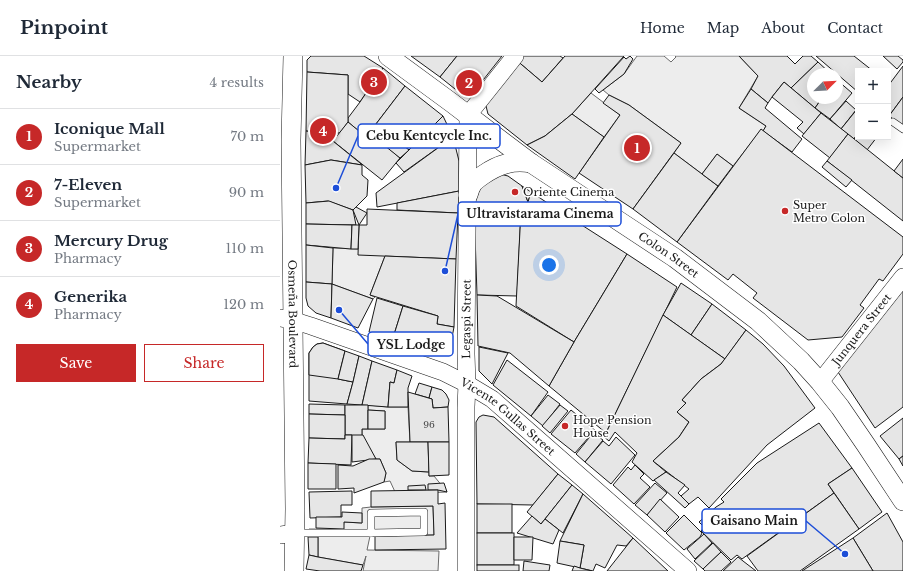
<!DOCTYPE html>
<html lang="en">
<head>
<meta charset="utf-8">
<style>
  :root { --surface:#fff; --page:#f2f2f3; --text:#1f2937; --muted:#747a83; --line:#e0e1e3; --accent:#c62828 }
  body { margin:0; font-family:"Libre Baskerville",serif; background:var(--page); color:var(--text) }
  .controls { position:absolute; right:12px; top:12px; display:grid; overflow:hidden; border-radius:0px; box-shadow:0 4px 16px #0002 }
  .controls button { width:36px; height:36px; display:grid; place-items:center; padding:0; border:0; border-bottom:1px solid var(--line); background:var(--surface); color:var(--text); font:20px sans-serif }
  .compass { position:absolute; left:527px; top:12px; width:36px; height:36px; border-radius:50%; background:var(--surface); box-shadow:0 4px 16px #0002; rotate:66deg }
  .you { position:absolute; left:269px; top:209px; width:14px; height:14px; margin:-10px; border:3px solid #fff; border-radius:50%; background:#1a73e8; box-shadow:0 0 0 6px #1a73e833 }
  .badge { display:grid; place-items:center; width:26px; height:26px; border-radius:50%; background:var(--accent); color:#fff; font-size:13px; font-weight:700 }
  .pin { position:absolute; translate:-50% -50%; border:2px solid #fff; box-shadow:0 1px 4px #0006 }
  .list { margin:0; padding:0; list-style:none }
  h2 { display:flex; justify-content:space-between; align-items:center; height:52px; margin:0; padding:0 16px; font-size:17px }
  h2 small { font-size:13px; font-weight:400; color:var(--muted) }
  .list li { display:grid; grid-template-columns:26px 1fr auto; gap:12px; align-items:center; box-sizing:border-box; height:56px; padding:0 16px; border-top:1px solid var(--line) }
  .list b { display:block; font-size:15px; white-space:nowrap }
  .list p { margin:0; font-size:13px; white-space:nowrap; color:var(--muted) }
  .list em { font-size:13px; font-style:normal; color:var(--muted) }
  .actions { display:flex; gap:8px; padding:12px 16px }
  .actions a { flex:1; padding:9px 0; border:1px solid var(--accent); border-radius:0px; text-align:center; font-size:14px; color:var(--accent) }
  .actions .main { background:var(--accent); color:#fff }
  .map { position:relative; flex:none; width:623px; height:515px; overflow:hidden }
  header { display:flex; align-items:center; gap:24px; box-sizing:border-box; height:56px; padding:0 20px; background:var(--surface); border-bottom:1px solid var(--line) }
  header strong { font-size:19px }
  nav { display:flex; gap:22px; margin-inline-start:auto; font-size:14px }
  main { display:flex }
  aside { flex:1; background:var(--surface) }
  .map>svg:first-child { display:block }
  .built { fill:#ededed; stroke:#6a6a6a }
  .building { fill:#e6e6e6; stroke:#1a1a1a }
  .lines { fill:none; stroke-linecap:round; stroke-linejoin:round }
  .service-casing { stroke:#1a1a1a; stroke-width:8 }
  .tertiary-casing { stroke:#1a1a1a; stroke-width:18 }
  .secondary-casing { stroke:#1a1a1a; stroke-width:20 }
  .service { stroke:#fff; stroke-width:7 }
  .tertiary { stroke:#fff; stroke-width:17 }
  .secondary { stroke:#fff; stroke-width:19 }
  .poi-dot { fill:#c62828; stroke:#fff; stroke-width:1.5 }
  .labels { text-anchor:middle; stroke-width:3; stroke-linejoin:round; paint-order:stroke }
  .number-label { font-size:9px; fill:#4d4d4d }
  .poi-label { font-size:11px; fill:#1a1a1a; stroke:#fff; text-anchor:start }
  .street-label { font-size:11px; fill:#1a1a1a; stroke:#fff }
  .leader { fill:none; stroke:#1d4ed8; stroke-width:1.5 }
  .callout-dot { fill:#1d4ed8; stroke:#fff; stroke-width:1.5 }
  .callout { fill:#fff; stroke:#1d4ed8; stroke-width:1.5 }
  .callout-label { font-size:12px; text-anchor:middle; font-weight:bold; fill:#1a1a1a }
</style>
</head>
<body>
<header>
<strong>Pinpoint</strong>
<nav><a>Home</a><a>Map</a><a>About</a><a>Contact</a></nav>
</header>
<main>
<aside>
<h2>Nearby<small>4 results</small></h2>
<ul class="list">
<li><span class="badge">1</span><div><b>Iconique Mall</b><p>Supermarket</p></div><em>70 m</em></li>
<li><span class="badge">2</span><div><b>7-Eleven</b><p>Supermarket</p></div><em>90 m</em></li>
<li><span class="badge">3</span><div><b>Mercury Drug</b><p>Pharmacy</p></div><em>110 m</em></li>
<li><span class="badge">4</span><div><b>Generika</b><p>Pharmacy</p></div><em>120 m</em></li>
</ul>
<div class="actions"><a class="main">Save</a><a>Share</a></div>
</aside>
<div class="map">
<svg width="623" height="515" viewBox="0 0 623 515">
  <rect width="100%" height="100%" fill="#fff"/>
  <g class="built">
    <path d="M 357,0 L 384,0 L 391,6 L 396,1 L 395,0 L 459,0 L 478,20 L 459,52 L 486,70 L 483,75 L 481,74 L 453,110 L 437,98 L 422,118 L 394,97 L 401,87 L 349,49 L 329,39 L 323,34 L 344,18 Z"/>
    <path d="M 311,37 L 340,59 L 324,81 L 292,58 Z"/>
    <path d="M 53,192 L 78,193 L 105,200 L 90,239 L 95,241 L 93,243 L 52,228 Z"/>
    <path d="M 88,349 L 108,351 L 128,351 L 130,386 L 116,386 L 117,404 L 132,415 L 149,416 L 149,420 L 154,420 L 167,436 L 116,438 L 110,425 L 104,426 L 106,417 L 100,403 L 96,403 L 82,381 L 82,373 L 105,373 L 105,355 L 88,354 Z"/>
    <path d="M 153,450 L 154,479 L 90,480 L 87,494 L 159,495 L 158,515 L 83,515 L 86,500 L 83,509 L 38,501 L 38,481 L 28,481 L 29,473 L 63,473 L 64,466 L 82,467 L 82,452 L 91,451 Z"/>
  </g>
  <g class="building">
    <path d="M 31,0 L 84,0 L 103,12 L 80,46 L 68,38 L 68,19 L 27,16 L 27,4 Z"/>
    <path d="M 131,0 L 177,0 L 160,21 Z"/>
    <path d="M 177,0 L 222,0 L 200,28 L 195,32 L 182,34 L 175,33 L 160,21 Z"/>
    <path d="M 238,0 L 280,0 L 283,2 L 262,26 L 235,3 Z"/>
    <path d="M 285,0 L 344,0 L 292,58 L 265,80 L 247,89 L 208,58 L 205,46 L 235,3 L 262,26 Z"/>
    <path d="M 350,0 L 353,3 L 344,18 L 319,37 L 315,33 L 344,1 L 346,3 Z"/>
    <path d="M 459,0 L 507,0 L 515,8 L 523,0 L 531,0 L 538,6 L 511,32 L 504,26 L 492,41 L 488,47 L 471,33 L 478,20 Z"/>
    <path d="M 536,0 L 574,0 L 593,15 L 578,15 L 578,36 Z"/>
    <path d="M 603,0 L 618,0 L 623,4 L 623,6 L 617,13 Z"/>
    <path d="M 538,6 L 551,18 L 533,18 L 533,42 L 542,42 L 535,52 L 511,32 Z"/>
    <path d="M 623,10 L 623,41 L 609,60 L 608,59 L 608,30 Z"/>
    <path d="M 103,12 L 125,30 L 86,81 L 68,66 L 68,62 L 80,46 Z"/>
    <path d="M 27,16 L 68,19 L 68,66 L 60,77 L 43,77 L 26,75 Z"/>
    <path d="M 557,24 L 572,37 L 550,63 L 535,52 L 542,42 L 557,42 Z"/>
    <path d="M 504,26 L 541,57 L 524,78 L 517,72 L 523,66 L 492,41 Z"/>
    <path d="M 125,30 L 163,60 L 129,94 L 96,68 Z"/>
    <path d="M 471,33 L 488,47 L 485,52 L 522,83 L 512,96 L 483,75 L 486,70 L 459,52 Z"/>
    <path d="M 329,39 L 349,49 L 401,87 L 353,153 L 299,117 L 340,59 L 323,47 Z"/>
    <path d="M 623,41 L 623,70 L 609,60 Z"/>
    <path d="M 566,45 L 576,54 L 561,73 L 550,63 Z"/>
    <path d="M 578,52 L 578,77 L 574,83 L 561,73 Z"/>
    <path d="M 541,57 L 568,78 L 550,102 L 522,80 Z"/>
    <path d="M 292,58 L 324,81 L 295,123 L 247,89 L 265,80 Z"/>
    <path d="M 163,60 L 173,81 L 124,116 L 116,107 Z"/>
    <path d="M 68,66 L 96,89 L 100,85 L 120,102 L 102,124 L 53,85 Z"/>
    <path d="M 96,68 L 129,94 L 120,102 L 89,77 Z"/>
    <path d="M 481,73 L 623,181 L 623,198 L 603,225 L 599,223 L 580,249 L 584,252 L 562,281 L 528,284 L 473,242 L 477,237 L 453,218 L 448,224 L 397,186 Z"/>
    <path d="M 26,75 L 43,77 L 80,107 L 82,109 L 51,104 L 25,109 Z"/>
    <path d="M 578,77 L 578,81 L 597,81 L 587,94 L 574,83 Z"/>
    <path d="M 568,78 L 623,122 L 623,165 L 547,105 Z"/>
    <path d="M 173,81 L 179,105 L 179,135 L 97,151 L 96,137 Z"/>
    <path d="M 394,97 L 438,130 L 397,186 L 353,153 Z"/>
    <path d="M 437,98 L 453,110 L 438,130 L 422,118 Z"/>
    <path d="M 623,103 L 623,122 L 614,115 Z"/>
    <path d="M 51,104 L 82,109 L 82,119 L 88,124 L 87,140 L 73,154 L 48,145 L 26,147 L 25,109 Z"/>
    <path d="M 547,105 L 572,124 L 566,131 L 542,111 Z"/>
    <path d="M 220,118 L 228,120 L 242,130 L 248,146 L 241,155 L 237,240 L 197,239 L 194,147 L 203,126 Z"/>
    <path d="M 242,130 L 251,136 L 248,146 Z"/>
    <path d="M 179,135 L 178,157 L 117,154 L 117,147 Z"/>
    <path d="M 251,136 L 272,150 L 262,168 L 241,155 L 248,146 Z"/>
    <path d="M 49,145 L 73,154 L 76,169 L 26,168 L 26,147 Z"/>
    <path d="M 272,150 L 347,198 L 294,286 L 236,250 L 241,155 L 262,168 Z"/>
    <path d="M 76,151 L 87,157 L 79,169 L 73,154 Z"/>
    <path d="M 87,153 L 178,157 L 176,203 L 78,199 L 79,169 L 87,169 Z"/>
    <path d="M 26,168 L 72,169 L 71,193 L 26,189 Z"/>
    <path d="M 72,169 L 79,169 L 78,193 L 71,193 Z"/>
    <path d="M 26,189 L 53,192 L 52,228 L 26,226 Z"/>
    <path d="M 347,198 L 397,231 L 326,377 L 269,330 L 294,286 Z"/>
    <path d="M 105,200 L 176,203 L 174,271 L 157,268 L 158,260 L 90,239 Z"/>
    <path d="M 26,226 L 52,228 L 51,262 L 36,257 L 28,250 L 26,242 Z"/>
    <path d="M 401,227 L 432,248 L 411,279 L 383,259 Z"/>
    <path d="M 52,228 L 93,243 L 78,272 L 51,262 Z"/>
    <path d="M 623,234 L 623,351 L 595,372 L 558,316 Z"/>
    <path d="M 197,239 L 217,240 L 294,286 L 269,330 L 230,297 L 198,290 Z"/>
    <path d="M 97,242 L 123,250 L 112,285 L 89,276 Z"/>
    <path d="M 432,248 L 466,274 L 445,303 L 411,279 Z"/>
    <path d="M 123,250 L 158,260 L 157,268 L 174,271 L 171,287 L 158,297 L 145,298 L 112,285 Z"/>
    <path d="M 383,259 L 445,303 L 441,308 L 421,323 L 402,344 L 406,347 L 397,356 L 409,366 L 399,381 L 373,405 L 386,416 L 373,425 L 352,406 L 357,397 L 335,376 L 329,385 L 323,380 L 326,377 Z"/>
    <path d="M 466,274 L 483,288 L 504,310 L 535,352 L 487,389 L 429,452 L 418,441 L 409,448 L 401,440 L 409,433 L 373,405 L 399,381 L 409,366 L 397,356 L 406,347 L 402,344 L 421,323 L 441,308 Z"/>
    <path d="M 43,287 L 65,295 L 58,323 L 73,326 L 67,348 L 29,345 L 29,297 L 33,291 L 37,288 Z"/>
    <path d="M 43,287 L 65,295 L 58,323 L 29,319 L 29,297 L 33,291 L 37,288 Z"/>
    <path d="M 199,291 L 228,297 L 212,328 L 199,315 Z"/>
    <path d="M 65,295 L 79,300 L 73,326 L 58,323 Z"/>
    <path d="M 79,300 L 92,305 L 82,349 L 67,348 L 73,326 Z"/>
    <path d="M 227,304 L 268,336 L 251,360 L 213,329 Z"/>
    <path d="M 92,305 L 117,314 L 114,327 L 110,326 L 108,351 L 82,349 Z"/>
    <path d="M 117,314 L 132,320 L 128,332 L 128,351 L 108,351 L 110,326 L 114,327 Z"/>
    <path d="M 139,327 L 152,331 L 149,342 L 135,338 Z"/>
    <path d="M 152,331 L 162,334 L 166,338 L 169,344 L 168,351 L 153,352 L 152,343 L 149,342 Z"/>
    <path d="M 128,336 L 152,343 L 153,352 L 168,351 L 169,386 L 130,386 Z"/>
    <path d="M 268,339 L 280,348 L 263,370 L 251,360 Z"/>
    <path d="M 29,348 L 65,349 L 65,359 L 29,358 Z"/>
    <path d="M 65,349 L 88,349 L 88,373 L 82,373 L 82,381 L 71,382 L 72,379 L 65,379 Z"/>
    <path d="M 280,349 L 288,355 L 270,377 L 262,370 Z"/>
    <path d="M 88,354 L 105,355 L 105,373 L 88,373 Z"/>
    <path d="M 291,354 L 315,374 L 295,397 L 271,378 Z"/>
    <path d="M 29,358 L 65,359 L 65,383 L 29,382 Z"/>
    <path d="M 203,359 L 214,361 L 278,418 L 253,449 L 197,448 L 196,366 L 199,361 Z"/>
    <path d="M 623,362 L 623,400 L 619,403 L 600,380 Z"/>
    <path d="M 539,367 L 572,412 L 548,428 L 554,437 L 462,503 L 457,499 L 451,504 L 421,475 L 424,471 L 419,466 L 436,451 L 444,446 L 441,443 L 477,407 Z"/>
    <path d="M 313,377 L 323,384 L 305,406 L 296,398 Z"/>
    <path d="M 65,379 L 72,379 L 71,409 L 28,407 L 29,382 L 65,383 Z"/>
    <path d="M 72,379 L 83,379 L 96,403 L 72,406 Z"/>
    <path d="M 336,381 L 355,399 L 331,428 L 305,406 L 323,385 L 329,390 Z"/>
    <path d="M 116,386 L 148,386 L 149,416 L 132,415 L 117,404 Z"/>
    <path d="M 148,386 L 169,386 L 169,419 L 149,420 Z"/>
    <path d="M 623,400 L 623,410 L 619,403 Z"/>
    <path d="M 89,403 L 100,403 L 106,417 L 104,426 L 74,437 L 74,432 L 58,433 L 58,409 L 73,410 Z"/>
    <path d="M 28,407 L 56,408 L 56,433 L 28,433 Z"/>
    <path d="M 355,409 L 364,418 L 360,422 L 370,431 L 354,448 L 333,429 L 348,411 L 351,414 Z"/>
    <path d="M 572,412 L 602,456 L 579,473 L 548,428 Z"/>
    <path d="M 386,416 L 405,429 L 398,437 L 409,448 L 405,452 L 374,424 Z"/>
    <path d="M 278,418 L 292,429 L 261,468 L 247,456 Z"/>
    <path d="M 164,427 L 167,436 L 158,434 L 148,434 L 148,428 Z"/>
    <path d="M 375,427 L 387,437 L 367,459 L 355,449 Z"/>
    <path d="M 145,429 L 146,434 L 128,434 L 128,430 Z"/>
    <path d="M 292,429 L 303,438 L 283,477 L 265,463 Z"/>
    <path d="M 158,434 L 158,448 L 165,447 L 166,493 L 95,494 L 95,480 L 154,479 L 153,450 L 91,451 L 91,435 Z"/>
    <path d="M 72,435 L 72,449 L 61,449 L 61,461 L 30,462 L 29,436 Z"/>
    <path d="M 554,437 L 579,473 L 520,515 L 478,515 L 467,500 Z"/>
    <path d="M 303,438 L 353,482 L 346,490 L 337,489 L 325,512 L 316,508 L 313,515 L 300,512 L 304,489 L 280,485 Z"/>
    <path d="M 380,443 L 399,461 L 385,476 L 367,459 Z"/>
    <rect x="197" y="448" width="35" height="29"/>
    <path d="M 62,456 L 82,457 L 82,467 L 64,466 L 64,473 L 36,472 L 36,461 L 62,461 Z"/>
    <path d="M 607,457 L 623,486 L 623,515 L 593,515 L 573,482 Z"/>
    <path d="M 404,459 L 422,477 L 420,481 L 404,494 L 386,477 Z"/>
    <path d="M 252,460 L 261,468 L 265,463 L 279,474 L 273,488 L 237,477 Z"/>
    <rect x="197" y="477" width="37" height="32"/>
    <path d="M 424,478 L 432,487 L 415,503 L 407,493 Z"/>
    <path d="M 28,481 L 38,481 L 38,501 L 29,499 Z"/>
    <path d="M 234,481 L 253,481 L 252,504 L 234,504 Z"/>
    <path d="M 353,482 L 388,515 L 327,515 Z"/>
    <path d="M 573,482 L 593,515 L 522,515 Z"/>
    <path d="M 280,485 L 304,489 L 300,512 L 277,507 Z"/>
    <path d="M 433,487 L 441,496 L 423,513 L 414,505 Z"/>
    <path d="M 441,496 L 451,506 L 441,515 L 425,515 L 423,513 Z"/>
    <path d="M 29,499 L 38,501 L 83,509 L 81,515 L 40,515 L 26,513 Z"/>
    <path d="M 458,501 L 463,505 L 476,515 L 443,515 Z"/>
    <path d="M 244,505 L 270,509 L 269,515 L 243,515 Z"/>
    <rect x="197" y="509" width="42" height="6"/>
    <path d="M 294,510 L 300,512 L 312,515 L 292,515 Z"/>
  </g>
  <g class="lines">
    <g class="service-casing">
      <g id="service">
        <path d="M 613,66 L 623,73"/>
        <path d="M 144,456 L 144,476 L 91,477 L 91,457 Z"/>
        <path d="M 15,477 L 91,477"/>
      </g>
    </g>
    <g class="tertiary-casing">
      <g id="tertiary">
        <path id="s1" d="M 0,262 L 12,264 L 31,270 L 163,316 L 187,328 L 212,343 L 408,515"/>
        <path id="s2" d="M 540,326 L 623,221"/>
        <path d="M 0,479 L 14,477"/>
        <path id="s3" d="M 186,515 L 186,351 L 187,328 L 186,298 L 188,59 L 235,0"/>
      </g>
    </g>
    <g class="secondary-casing">
      <g id="secondary">
        <path id="s4" d="M 13,0 L 11,84 L 15,453 L 14,515"/>
        <path id="s5" d="M 108,0 L 172,47 L 223,86 L 251,107 L 395,202 L 478,265 L 521,305 L 540,326 L 560,351 L 586,389 L 623,445"/>
        <path d="M 188,139 C 189,135 191,130 193,127 C 196,124 200,121 203,119 C 219,108 233,104 251,107"/>
      </g>
    </g>
    <use href="#service" class="service"/>
    <use href="#tertiary" class="tertiary"/>
    <use href="#secondary" class="secondary"/>
  </g>
  <g class="poi-dot">
    <circle cx="235" cy="136" r="4"/>
    <circle cx="505" cy="155" r="4"/>
    <circle cx="285" cy="370" r="4"/>
  </g>
  <g class="labels">
    <g class="number-label">
      <text x="149" y="372">96</text>
    </g>
    <g class="poi-label">
      <text x="243" y="140">Oriente Cinema</text>
      <text x="513" y="153">Super<tspan x="513" dy="13">Metro Colon</tspan></text>
      <text x="293" y="368">Hope Pension<tspan x="293" dy="13">House</tspan></text>
    </g>
    <g class="street-label">
      <text dy="4" stroke="none"><textPath href="#s5" startOffset="344">Colon Street</textPath></text>
      <text dy="4" stroke="none"><textPath href="#s4" startOffset="258">Osmeña Boulevard</textPath></text>
      <text dy="4" stroke="none"><textPath href="#s3" startOffset="252">Legaspi Street</textPath></text>
      <text dy="4" stroke="none"><textPath href="#s2" startOffset="67">Junquera Street</textPath></text>
      <text dy="4" stroke="none"><textPath href="#s1" startOffset="251">Vicente Gullas Street</textPath></text>
    </g>
  </g>
  <path class="leader" d="M56 132L78 80M165 215L178 158M59 254L88 288M565 498L526 465"/>
  <g class="callout-dot">
    <circle cx="56" cy="132" r="4"/>
    <circle cx="165" cy="215" r="4"/>
    <circle cx="59" cy="254" r="4"/>
    <circle cx="565" cy="498" r="4"/>
  </g>
  <g class="callout">
    <rect x="78" y="68" width="142" height="24" rx="4"/>
    <rect x="178" y="146" width="163" height="24" rx="4"/>
    <rect x="88" y="276" width="85" height="24" rx="4"/>
    <rect x="422" y="453" width="104" height="24" rx="4"/>
  </g>
  <g class="callout-label">
    <text x="149" y="84">Cebu Kentcycle Inc.</text>
    <text x="260" y="162">Ultravistarama Cinema</text>
    <text x="131" y="293">YSL Lodge</text>
    <text x="474" y="469">Gaisano Main</text>
  </g>
</svg>
<div class="controls">
<button>+</button>
<button>−</button>
</div>
<svg class="compass" viewBox="-18 -18 36 36"><path d="M0-13l5 13h-10z" fill="#e53935"/><path d="M0 13l5-13h-10z" fill="#747a83"/></svg>
<div class="you"></div>
<div class="pin badge" style="left:357px;top:92px">1</div>
<div class="pin badge" style="left:189px;top:27px">2</div>
<div class="pin badge" style="left:94px;top:26px">3</div>
<div class="pin badge" style="left:43px;top:75px">4</div>
</div>
</main>
</body>
</html>
